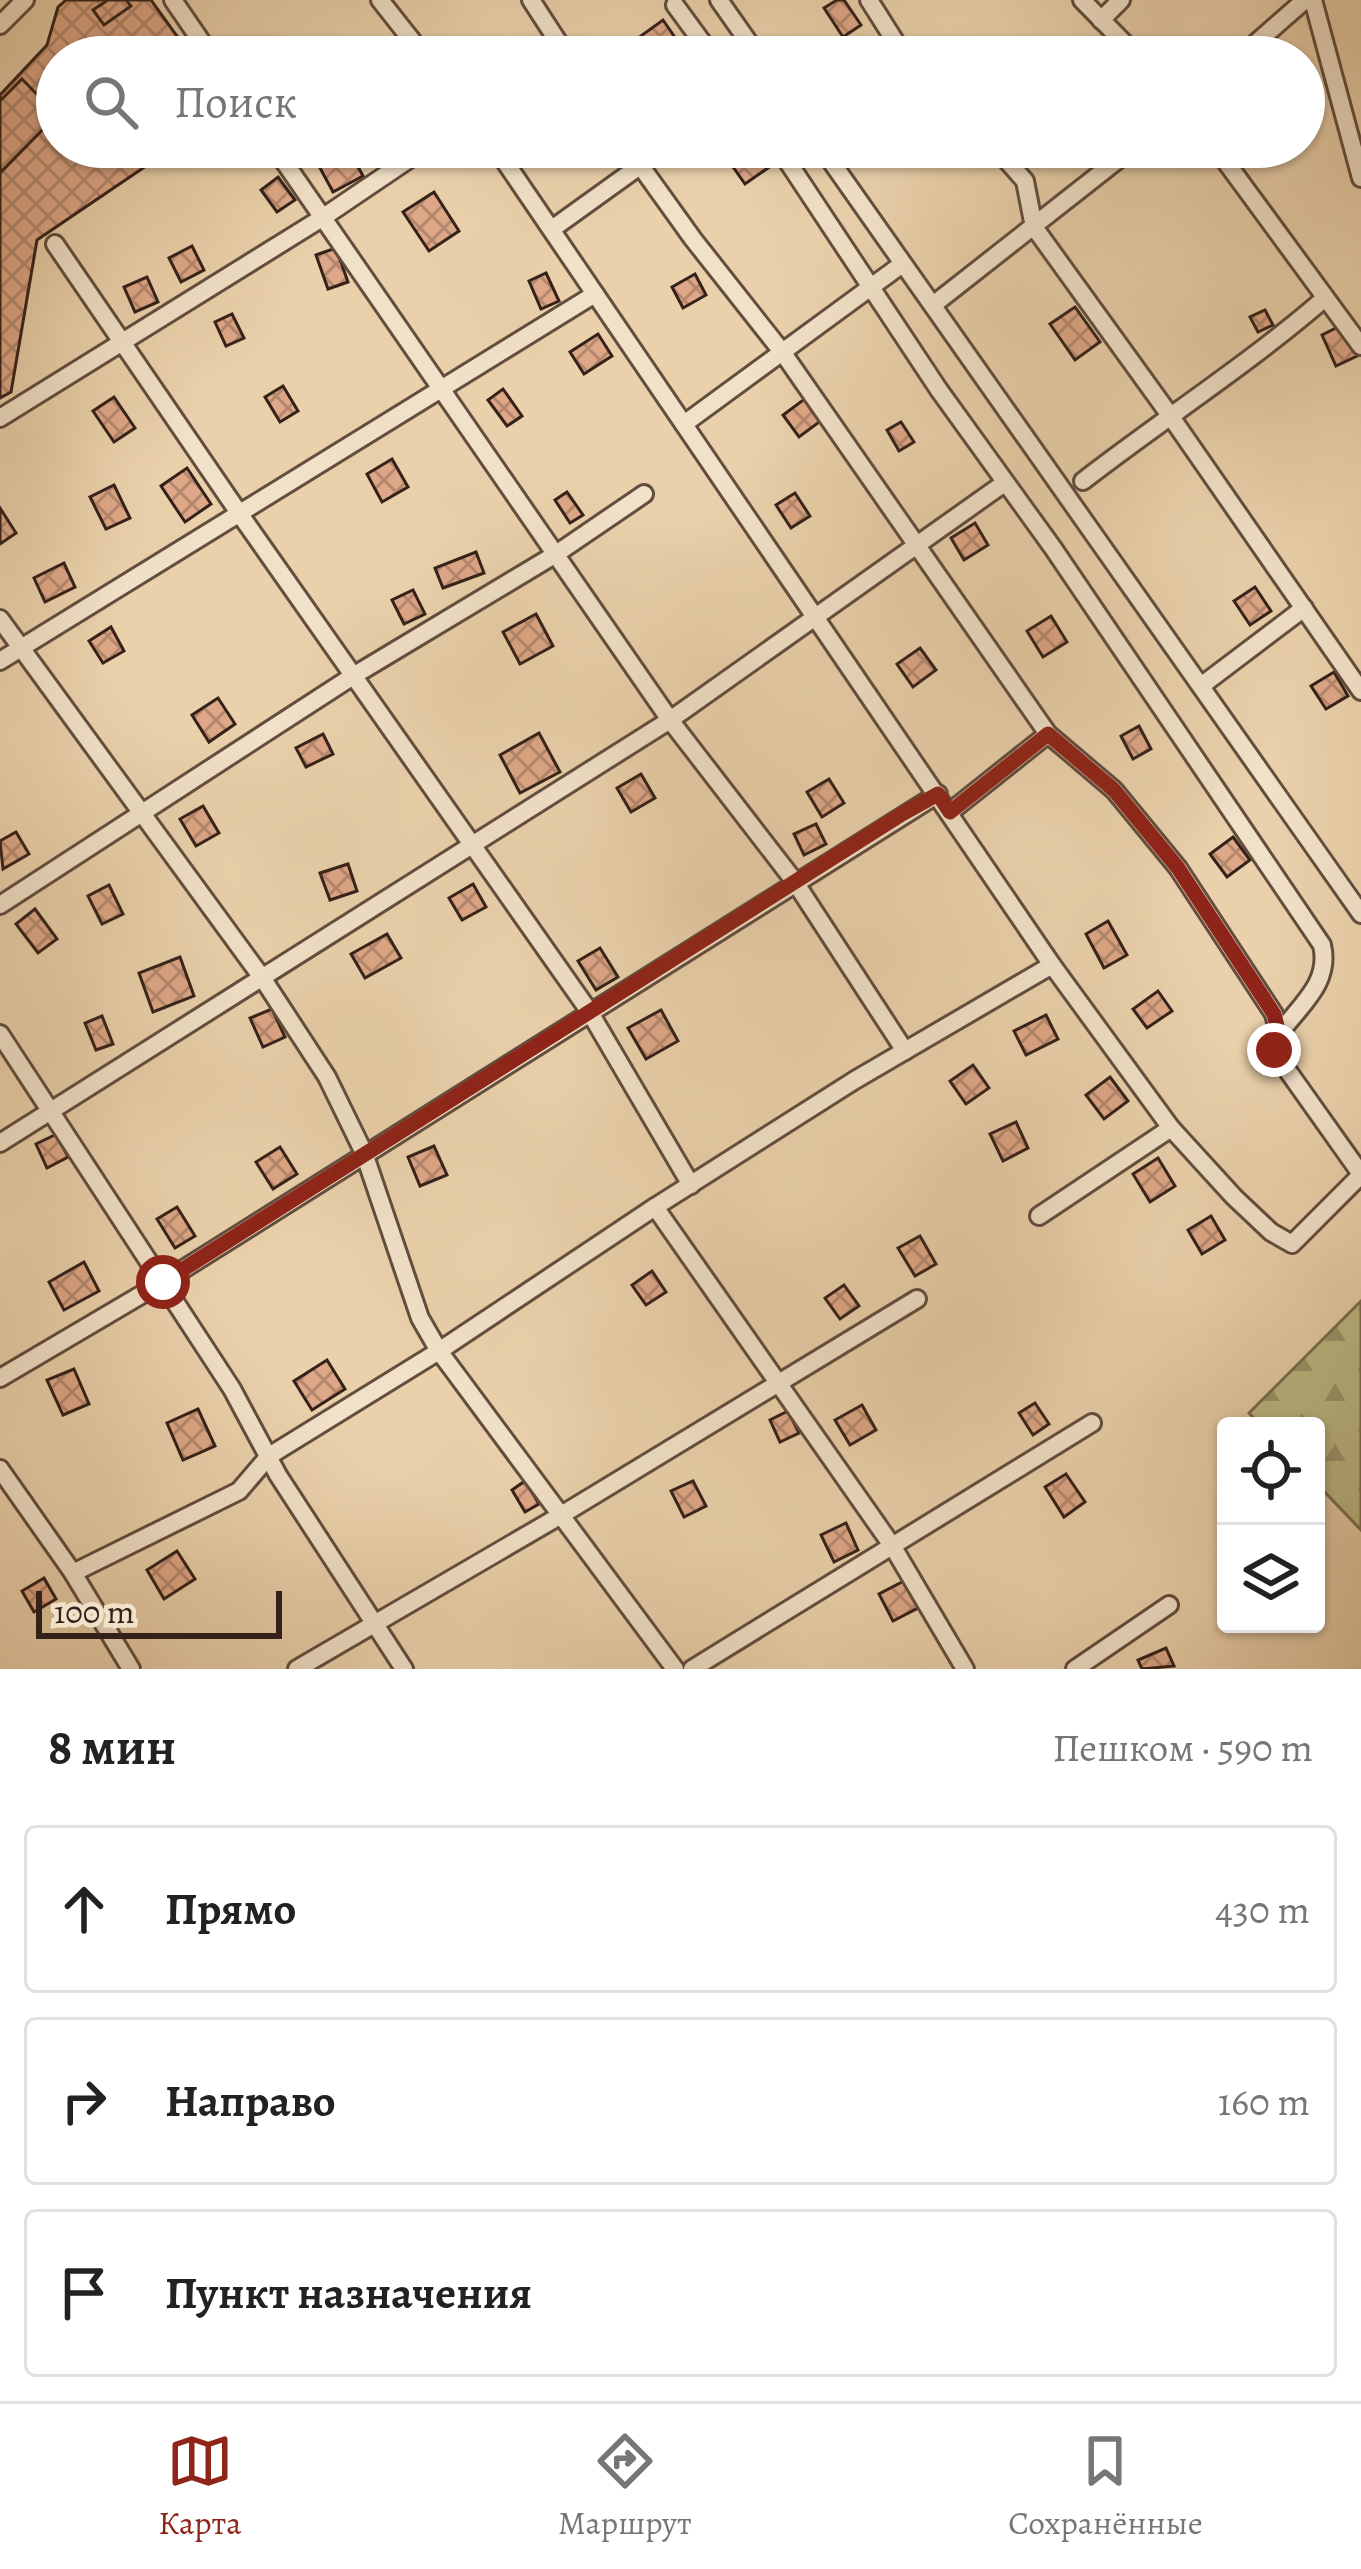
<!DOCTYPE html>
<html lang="ru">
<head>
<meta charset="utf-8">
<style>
  :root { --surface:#fff; --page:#f2f2f2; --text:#222; --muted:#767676; --line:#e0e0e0; --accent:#8f2418 }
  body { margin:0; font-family:Alegreya,serif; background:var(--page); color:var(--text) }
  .controls { position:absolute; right:36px; bottom:36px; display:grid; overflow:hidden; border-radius:12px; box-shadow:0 3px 9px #0004 }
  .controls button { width:108px; height:108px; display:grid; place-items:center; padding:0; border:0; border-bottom:3px solid var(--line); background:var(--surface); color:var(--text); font:60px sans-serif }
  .scale { position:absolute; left:36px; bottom:30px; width:246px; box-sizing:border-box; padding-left:12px; border:6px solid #342119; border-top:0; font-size:33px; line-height:42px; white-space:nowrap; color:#342119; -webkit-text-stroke:9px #f1e1c8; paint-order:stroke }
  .stop { position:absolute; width:36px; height:36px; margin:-27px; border:9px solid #8f2418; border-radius:50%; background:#fff }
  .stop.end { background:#8f2418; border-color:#fff; box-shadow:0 3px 12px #0008 }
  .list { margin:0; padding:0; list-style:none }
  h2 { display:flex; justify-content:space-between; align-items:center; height:156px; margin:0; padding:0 48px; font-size:51px }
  h2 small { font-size:39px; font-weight:400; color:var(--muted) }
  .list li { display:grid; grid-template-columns:78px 1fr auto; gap:36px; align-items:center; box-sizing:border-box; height:168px; margin:0 24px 24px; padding:0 24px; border:3px solid var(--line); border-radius:12px }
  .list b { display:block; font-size:45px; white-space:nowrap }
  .list em { font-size:39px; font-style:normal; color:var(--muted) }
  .icon { flex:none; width:66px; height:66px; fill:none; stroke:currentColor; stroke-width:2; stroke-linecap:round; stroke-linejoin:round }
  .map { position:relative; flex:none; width:1361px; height:1669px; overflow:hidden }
  .search { position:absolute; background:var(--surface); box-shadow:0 3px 9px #0004; left:36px; right:36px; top:36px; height:132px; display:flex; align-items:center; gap:30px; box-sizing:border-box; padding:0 42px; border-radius:66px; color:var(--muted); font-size:45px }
  .sheet { height:732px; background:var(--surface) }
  nav { display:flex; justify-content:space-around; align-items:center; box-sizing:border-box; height:168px; border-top:3px solid var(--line); background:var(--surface); font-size:33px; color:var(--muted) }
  nav a { display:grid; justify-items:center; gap:6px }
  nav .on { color:var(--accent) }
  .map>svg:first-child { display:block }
  .forest { fill:url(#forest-firs); stroke:#786e4f; stroke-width:3 }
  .building { fill:url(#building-cross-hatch); stroke:#342119; stroke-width:3 }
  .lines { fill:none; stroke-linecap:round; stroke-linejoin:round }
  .minor-casing { stroke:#624d3e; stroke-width:22 }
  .minor { stroke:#f1e1c8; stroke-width:16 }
  .route { stroke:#8f2418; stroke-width:15 }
</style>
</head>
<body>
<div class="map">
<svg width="1361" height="1669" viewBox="0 0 1361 1669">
  <defs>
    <pattern id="forest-firs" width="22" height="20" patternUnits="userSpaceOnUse" patternTransform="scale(3)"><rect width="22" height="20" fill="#bcba85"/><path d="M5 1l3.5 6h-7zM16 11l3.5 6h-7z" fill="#9a976c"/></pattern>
    <pattern id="building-cross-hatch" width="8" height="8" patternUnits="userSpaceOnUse" patternTransform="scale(3)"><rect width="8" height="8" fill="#dea787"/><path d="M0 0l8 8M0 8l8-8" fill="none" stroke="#b5886e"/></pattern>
  </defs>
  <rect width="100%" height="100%" fill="#ead1ab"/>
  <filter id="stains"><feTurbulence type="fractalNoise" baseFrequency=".00167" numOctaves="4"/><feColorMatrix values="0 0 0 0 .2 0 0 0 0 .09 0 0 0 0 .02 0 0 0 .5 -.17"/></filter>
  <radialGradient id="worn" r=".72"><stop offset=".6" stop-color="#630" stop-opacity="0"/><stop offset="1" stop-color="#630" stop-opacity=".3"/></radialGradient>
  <path class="forest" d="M 1361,1301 L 1361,1530 L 1316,1483 L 1316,1426 L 1261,1426 L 1249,1413 Z"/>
  <g class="building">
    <path d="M 66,0 L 151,0 L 192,57 L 57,57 L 57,147 L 174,147 L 37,240 L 11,392 L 0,398 L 0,95 L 47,45 L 58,7 Z"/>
    <path d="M 108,0 L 126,0 L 131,6 L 104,25 L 93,10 Z"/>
    <path d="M 837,0 L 844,0 L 861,25 L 843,37 L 824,8 Z"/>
    <path d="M 663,20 L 676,39 L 651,57 L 638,38 Z"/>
    <path d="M 488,45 L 496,57 L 470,57 Z"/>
    <path d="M 22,79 L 57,115 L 0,173 L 0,101 Z"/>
    <path d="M 719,147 L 764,147 L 775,163 L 745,184 Z"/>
    <path d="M 349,150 L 363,176 L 333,192 L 319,166 Z"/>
    <path d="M 278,177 L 295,200 L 277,212 L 261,190 Z"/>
    <path d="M 434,192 L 459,231 L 429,251 L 403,212 Z"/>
    <path d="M 192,246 L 204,270 L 181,282 L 169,258 Z"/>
    <path d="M 336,248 L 348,282 L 328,289 L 316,255 Z"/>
    <path d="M 546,273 L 559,301 L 541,309 L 529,281 Z"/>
    <path d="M 695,274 L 706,295 L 683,308 L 672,287 Z"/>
    <path d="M 147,277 L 158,302 L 135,312 L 124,287 Z"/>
    <path d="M 1075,307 L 1100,342 L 1075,360 L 1050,324 Z"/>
    <path d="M 1265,310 L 1273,325 L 1258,332 L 1250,317 Z"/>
    <path d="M 232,314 L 244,338 L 226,346 L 215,322 Z"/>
    <path d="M 1344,324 L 1359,355 L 1336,366 L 1322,335 Z"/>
    <path d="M 598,334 L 612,356 L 584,374 L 570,352 Z"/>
    <path d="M 283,386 L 298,411 L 280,422 L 265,397 Z"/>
    <path d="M 503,389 L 522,416 L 507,426 L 488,400 Z"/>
    <path d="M 810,395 L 826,417 L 799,437 L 783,415 Z"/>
    <path d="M 114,397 L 135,428 L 114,442 L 93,411 Z"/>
    <path d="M 901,422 L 914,442 L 899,451 L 887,430 Z"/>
    <path d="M 392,459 L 408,487 L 382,502 L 367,474 Z"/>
    <path d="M 187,468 L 211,504 L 185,522 L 161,486 Z"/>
    <path d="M 114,485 L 130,518 L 106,529 L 90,497 Z"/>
    <path d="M 567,492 L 583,515 L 570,523 L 555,500 Z"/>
    <path d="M 795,493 L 810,516 L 791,528 L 776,505 Z"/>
    <path d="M 0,508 L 16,533 L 0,544 Z"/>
    <path d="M 975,523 L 988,545 L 964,560 L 951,538 Z"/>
    <path d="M 476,552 L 484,573 L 443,588 L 435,568 Z"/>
    <path d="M 64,563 L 75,587 L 45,602 L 34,578 Z"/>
    <path d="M 1255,587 L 1271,611 L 1250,625 L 1234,601 Z"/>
    <path d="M 413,590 L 425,614 L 404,624 L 392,600 Z"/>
    <path d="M 536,614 L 553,646 L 520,664 L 503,632 Z"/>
    <path d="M 1051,616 L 1067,642 L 1043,657 L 1027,631 Z"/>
    <path d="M 111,627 L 124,651 L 103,663 L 89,641 Z"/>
    <path d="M 920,648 L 936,670 L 913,687 L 897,664 Z"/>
    <path d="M 1334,672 L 1348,696 L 1326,709 L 1311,686 Z"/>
    <path d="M 218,698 L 235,724 L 209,742 L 192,715 Z"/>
    <path d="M 1139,726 L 1151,749 L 1133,759 L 1121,736 Z"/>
    <path d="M 539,733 L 560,772 L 520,793 L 500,755 Z"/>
    <path d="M 323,734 L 333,754 L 306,767 L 296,748 Z"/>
    <path d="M 641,774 L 655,798 L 631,812 L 617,788 Z"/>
    <path d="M 829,779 L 844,803 L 822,817 L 807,792 Z"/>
    <path d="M 203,806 L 219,833 L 196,846 L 180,819 Z"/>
    <path d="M 816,824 L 826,844 L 804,855 L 794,834 Z"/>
    <path d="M 16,832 L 29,854 L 3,869 L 0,841 Z"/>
    <path d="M 1233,837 L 1250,860 L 1227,877 L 1210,854 Z"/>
    <path d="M 348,864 L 357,891 L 330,900 L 320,873 Z"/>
    <path d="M 473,884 L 486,907 L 462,920 L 449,898 Z"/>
    <path d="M 109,885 L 123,914 L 102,924 L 88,896 Z"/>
    <path d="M 35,909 L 57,939 L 38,953 L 16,924 Z"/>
    <path d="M 1108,921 L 1127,955 L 1104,968 L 1086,934 Z"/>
    <path d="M 387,934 L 401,958 L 365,978 L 351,954 Z"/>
    <path d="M 600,948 L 618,977 L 596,990 L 578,961 Z"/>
    <path d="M 180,957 L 194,996 L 153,1012 L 139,973 Z"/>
    <path d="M 1158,991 L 1172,1011 L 1147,1028 L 1133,1009 Z"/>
    <path d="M 272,1009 L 285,1037 L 263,1047 L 250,1018 Z"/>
    <path d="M 661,1010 L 678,1041 L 646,1059 L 628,1028 Z"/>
    <path d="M 1046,1015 L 1058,1039 L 1026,1055 L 1014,1031 Z"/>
    <path d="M 102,1016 L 113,1044 L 96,1050 L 85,1023 Z"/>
    <path d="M 973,1065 L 989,1088 L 966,1104 L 950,1081 Z"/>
    <path d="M 1110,1077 L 1128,1101 L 1104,1119 L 1086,1095 Z"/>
    <path d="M 1016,1122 L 1028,1148 L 1003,1161 L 990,1134 Z"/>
    <path d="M 57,1134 L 68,1157 L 47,1168 L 36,1144 Z"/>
    <path d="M 434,1146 L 447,1175 L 420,1186 L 408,1157 Z"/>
    <path d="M 280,1147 L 297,1174 L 273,1189 L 256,1162 Z"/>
    <path d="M 1158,1158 L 1175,1186 L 1150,1202 L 1133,1174 Z"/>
    <path d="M 177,1207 L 195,1236 L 175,1248 L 157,1219 Z"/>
    <path d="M 1211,1216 L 1225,1240 L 1202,1254 L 1188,1230 Z"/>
    <path d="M 920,1236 L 936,1264 L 915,1276 L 898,1248 Z"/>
    <path d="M 84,1262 L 99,1291 L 64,1310 L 49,1282 Z"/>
    <path d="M 652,1271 L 666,1292 L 646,1305 L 632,1285 Z"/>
    <path d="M 844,1285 L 859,1306 L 840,1319 L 825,1298 Z"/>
    <path d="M 327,1360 L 345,1389 L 312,1410 L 294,1381 Z"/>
    <path d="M 74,1369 L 89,1404 L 63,1415 L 47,1380 Z"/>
    <path d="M 1035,1403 L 1049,1424 L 1033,1435 L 1019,1413 Z"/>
    <path d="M 862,1405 L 876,1430 L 850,1445 L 835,1420 Z"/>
    <path d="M 198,1409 L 215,1446 L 183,1460 L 167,1423 Z"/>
    <path d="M 788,1411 L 799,1433 L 780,1442 L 770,1420 Z"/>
    <path d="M 1066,1474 L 1085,1502 L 1064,1517 L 1045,1487 Z"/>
    <path d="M 525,1481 L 539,1504 L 525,1512 L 512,1490 Z"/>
    <path d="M 693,1481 L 706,1506 L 684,1517 L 671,1491 Z"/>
    <path d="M 846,1523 L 858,1550 L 834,1562 L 821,1535 Z"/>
    <path d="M 177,1551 L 195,1579 L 164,1599 L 147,1570 Z"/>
    <path d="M 44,1578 L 56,1599 L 34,1612 L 22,1591 Z"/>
    <path d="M 904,1581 L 918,1608 L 893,1621 L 879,1594 Z"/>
    <path d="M 1166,1648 L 1174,1666 L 1142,1669 L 1138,1660 Z"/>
  </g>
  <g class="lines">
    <g class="minor-casing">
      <g id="minor">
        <path d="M 173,0 L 212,57"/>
        <path d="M 380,0 L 425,57"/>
        <path d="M 531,0 L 568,57"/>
        <path d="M 719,0 L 759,57"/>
        <path d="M 869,0 L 905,57"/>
        <path d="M 1082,0 L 1138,57"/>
        <path d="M 1313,0 L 1361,178"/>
        <path d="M 675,5 L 713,57"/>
        <path d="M 1101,20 L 1121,0"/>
        <path d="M 0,25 L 25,0"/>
        <path d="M 1240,57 L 1305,0"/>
        <path d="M 274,147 L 670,720 L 795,882 L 905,1051"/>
        <path d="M 495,147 L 1052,965 L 1171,1128 L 1234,1197 L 1271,1232 L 1292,1244 L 1361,1175"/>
        <path d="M 627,147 L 693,239 L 783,353 L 1048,734 L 1114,790 L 1178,868 L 1274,1014 L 1279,1034 L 1273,1050 L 1361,1174"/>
        <path d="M 778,147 L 939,390 L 1053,548 L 1322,945 C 1331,983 1300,1005 1279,1034"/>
        <path d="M 821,147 L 1361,914"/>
        <path d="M 995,147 L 1025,181 L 1034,227 L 1169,414 L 1361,691"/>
        <path d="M 1215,147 L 1361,346"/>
        <path d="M 552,229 L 666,147"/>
        <path d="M 55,244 L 239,513 L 589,1011 L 691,1185"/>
        <path d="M 933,305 L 1134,147"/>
        <path d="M 0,418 L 322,218 L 427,147"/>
        <path d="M 684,424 L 901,265"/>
        <path d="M 1083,481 C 1163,419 1249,364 1325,298"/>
        <path d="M 0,619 L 263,979 L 327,1077 L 364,1153 L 420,1318 L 439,1351 L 675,1669"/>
        <path d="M 0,661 L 595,294"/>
        <path d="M 1201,686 L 1304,608"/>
        <path d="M 950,812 L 1048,734"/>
        <path d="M 0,905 L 353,676 L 556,554 L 644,494"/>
        <path d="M 0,1034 L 232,1389 L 278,1475 L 404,1669"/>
        <path d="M 0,1143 L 670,720 L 1003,484"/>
        <path d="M 655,1207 L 893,1547 L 965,1669"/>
        <path d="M 1039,1216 L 1171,1128"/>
        <path d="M 0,1378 L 163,1282 L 938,794"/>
        <path d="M 0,1469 L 73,1573 L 131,1669"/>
        <path d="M 73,1573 L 239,1491 L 269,1456 L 439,1351 L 655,1207 L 855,1080 L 1052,965"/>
        <path d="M 297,1669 L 563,1514 L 917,1299"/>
        <path d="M 692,1669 L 1092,1423"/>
        <path d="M 1075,1669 L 1169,1605"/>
      </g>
    </g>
    <use href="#minor" class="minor"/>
  </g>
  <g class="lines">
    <path class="route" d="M 163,1282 L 902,814 L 938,794 L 950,812 L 1048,734 L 1114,790 L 1178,868 L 1274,1014 L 1279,1034 L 1274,1050"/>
  </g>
  <rect width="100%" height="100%" filter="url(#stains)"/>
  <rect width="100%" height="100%" fill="url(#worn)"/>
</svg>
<div class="controls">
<button><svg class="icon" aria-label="locate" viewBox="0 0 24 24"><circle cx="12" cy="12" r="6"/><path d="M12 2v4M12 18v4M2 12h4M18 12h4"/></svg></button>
<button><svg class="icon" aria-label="layers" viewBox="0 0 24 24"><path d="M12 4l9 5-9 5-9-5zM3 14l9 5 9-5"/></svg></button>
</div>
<div class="scale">100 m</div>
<div class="stop" style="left:163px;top:1282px"></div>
<div class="stop end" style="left:1274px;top:1050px"></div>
<div class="search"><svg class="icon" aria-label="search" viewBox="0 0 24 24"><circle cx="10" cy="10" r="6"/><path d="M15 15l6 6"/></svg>Поиск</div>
</div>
<section class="sheet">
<h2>8 мин<small>Пешком · 590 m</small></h2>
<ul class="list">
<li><svg class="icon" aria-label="ahead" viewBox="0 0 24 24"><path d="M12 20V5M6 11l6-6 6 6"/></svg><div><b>Прямо</b></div><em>430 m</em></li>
<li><svg class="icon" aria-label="right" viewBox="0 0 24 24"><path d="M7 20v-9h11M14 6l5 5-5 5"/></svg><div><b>Направо</b></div><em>160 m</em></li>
<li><svg class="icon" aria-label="arrive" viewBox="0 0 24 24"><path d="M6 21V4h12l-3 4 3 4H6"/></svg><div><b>Пункт назначения</b></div></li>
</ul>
</section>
<nav>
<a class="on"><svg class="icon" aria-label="map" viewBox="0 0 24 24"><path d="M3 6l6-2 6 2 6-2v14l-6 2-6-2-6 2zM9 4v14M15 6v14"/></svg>Карта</a>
<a><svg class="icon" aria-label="directions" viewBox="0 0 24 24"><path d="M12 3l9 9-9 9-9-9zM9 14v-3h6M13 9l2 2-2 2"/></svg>Маршрут</a>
<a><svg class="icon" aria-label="saved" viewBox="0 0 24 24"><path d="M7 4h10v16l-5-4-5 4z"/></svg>Сохранённые</a>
</nav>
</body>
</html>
